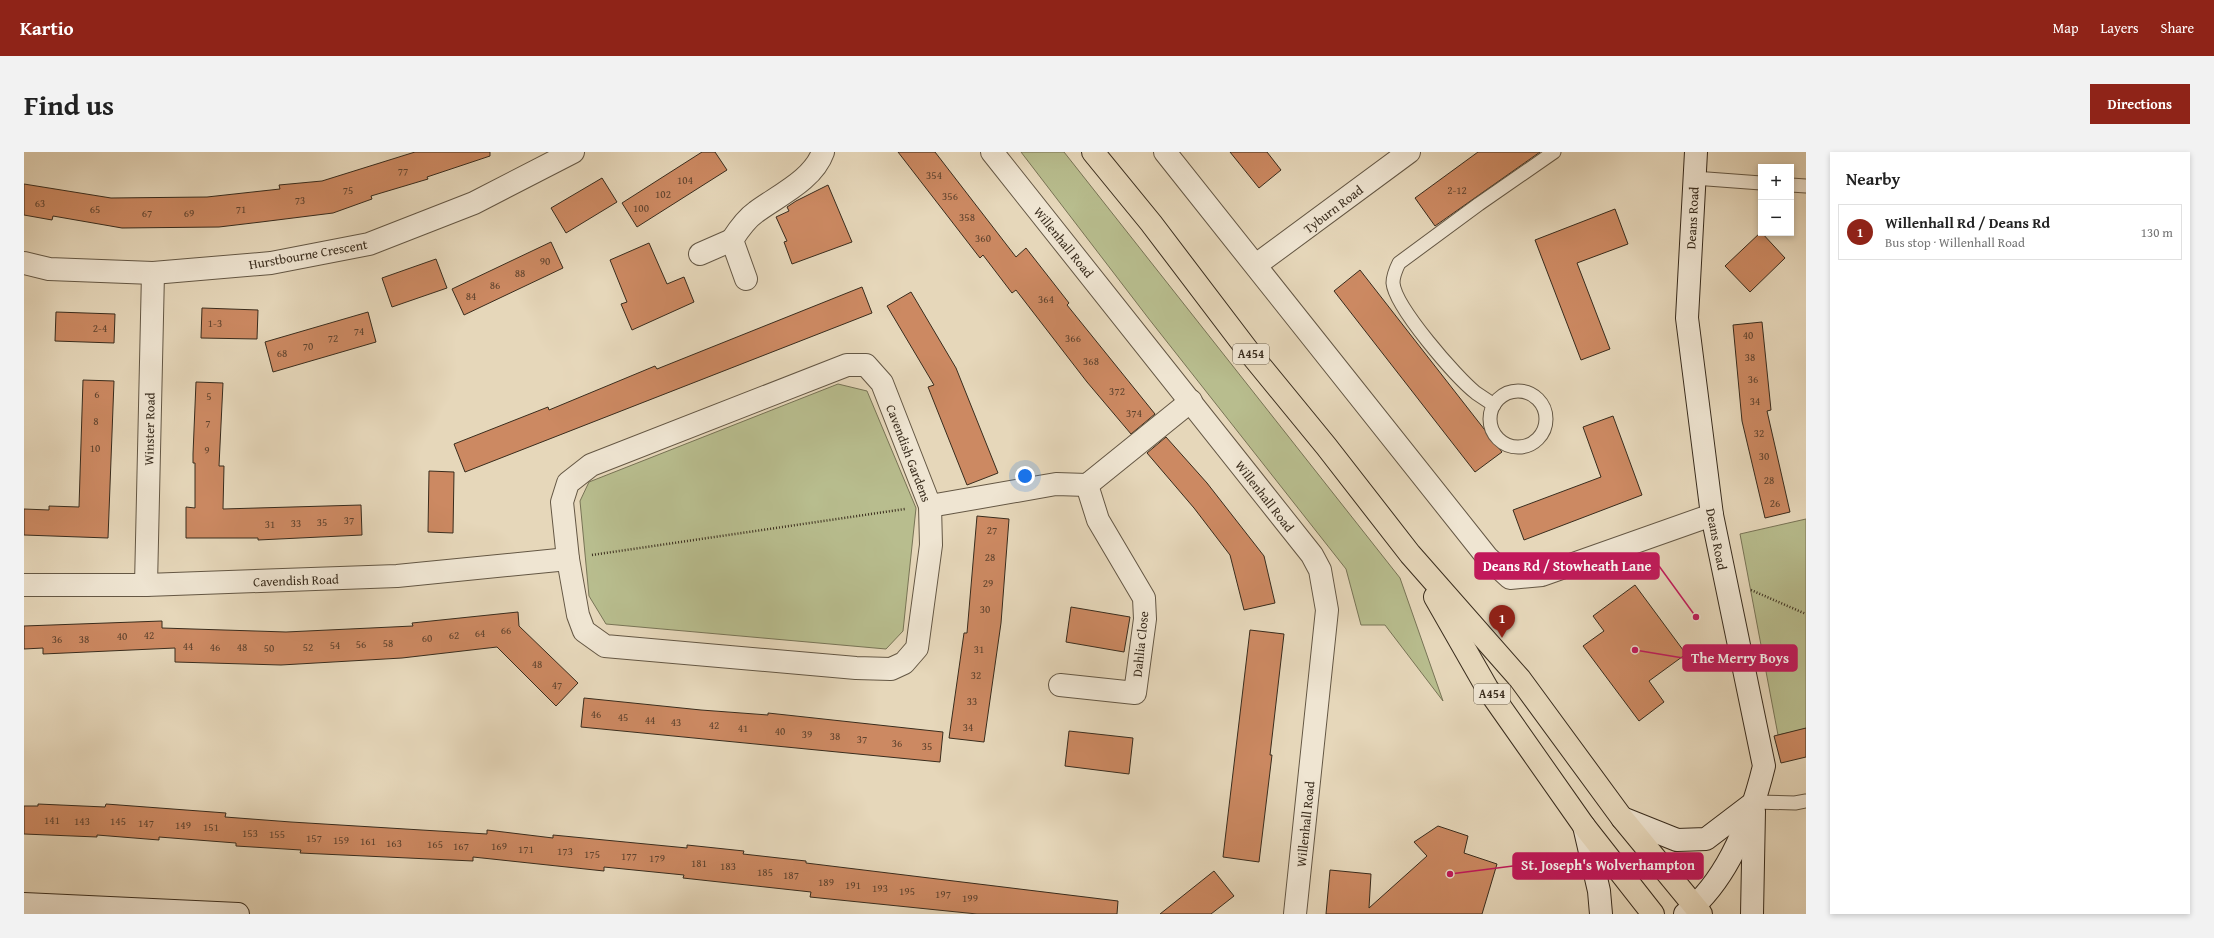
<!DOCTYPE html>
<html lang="en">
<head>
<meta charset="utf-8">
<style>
  :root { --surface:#fff; --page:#f2f2f2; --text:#222; --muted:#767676; --line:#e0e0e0; --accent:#8f2418 }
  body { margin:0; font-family:"Gentium Book Plus",serif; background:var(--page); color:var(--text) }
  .controls { position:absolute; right:12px; top:12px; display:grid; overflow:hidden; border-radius:0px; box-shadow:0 2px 6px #0003 }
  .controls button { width:36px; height:36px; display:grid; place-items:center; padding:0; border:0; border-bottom:1px solid var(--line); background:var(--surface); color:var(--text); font:20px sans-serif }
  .you { position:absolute; left:1001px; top:324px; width:14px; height:14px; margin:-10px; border:3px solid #fff; border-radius:50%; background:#1a73e8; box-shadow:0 0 0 6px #1a73e833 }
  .badge { display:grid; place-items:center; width:26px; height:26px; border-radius:50%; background:var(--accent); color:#fff; font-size:13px; font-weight:700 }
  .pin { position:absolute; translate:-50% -33px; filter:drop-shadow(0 1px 2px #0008) }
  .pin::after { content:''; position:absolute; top:21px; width:14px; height:12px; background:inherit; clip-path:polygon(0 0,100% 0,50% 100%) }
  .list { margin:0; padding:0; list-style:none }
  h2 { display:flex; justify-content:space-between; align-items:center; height:52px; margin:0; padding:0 16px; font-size:17px }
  h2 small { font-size:13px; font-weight:400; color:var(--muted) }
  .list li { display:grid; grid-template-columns:26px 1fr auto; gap:12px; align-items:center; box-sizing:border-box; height:56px; margin:0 8px 8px; padding:0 8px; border:1px solid var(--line); border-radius:0px }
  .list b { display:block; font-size:15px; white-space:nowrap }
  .list p { margin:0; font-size:13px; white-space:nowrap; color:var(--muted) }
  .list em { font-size:13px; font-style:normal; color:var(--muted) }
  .map { position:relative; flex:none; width:1782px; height:762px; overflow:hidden; border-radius:0px }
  header { display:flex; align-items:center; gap:24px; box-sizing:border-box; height:56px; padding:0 20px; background:var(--accent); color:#fff }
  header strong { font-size:19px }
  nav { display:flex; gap:22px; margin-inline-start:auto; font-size:14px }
  .intro { display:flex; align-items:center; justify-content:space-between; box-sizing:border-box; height:96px; padding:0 24px }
  h1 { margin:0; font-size:28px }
  .button { padding:10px 18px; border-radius:0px; background:var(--accent); color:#fff; font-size:14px; font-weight:700 }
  main { display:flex; gap:24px; padding:0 24px }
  aside { flex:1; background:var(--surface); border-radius:0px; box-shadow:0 2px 6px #0003 }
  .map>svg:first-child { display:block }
  .green { fill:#b8bd8e; stroke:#787456 }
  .building { fill:#cc8962; stroke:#392c1d }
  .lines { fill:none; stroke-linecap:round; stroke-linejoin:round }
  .lane-casing { stroke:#645744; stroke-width:15 }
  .street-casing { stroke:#645744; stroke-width:24 }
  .secondary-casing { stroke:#392c1d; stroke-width:24 }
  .highway-casing { stroke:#392c1d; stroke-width:24 }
  .path { stroke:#392c1d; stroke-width:2.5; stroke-dasharray:1 2; stroke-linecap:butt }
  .lane { stroke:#efe5d2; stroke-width:13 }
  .street { stroke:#efe5d2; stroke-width:22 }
  .secondary { stroke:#efe5d2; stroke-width:22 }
  .highway { stroke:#e6d7ba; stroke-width:22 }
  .labels { text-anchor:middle; stroke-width:3.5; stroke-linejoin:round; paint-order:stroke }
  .number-label { font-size:11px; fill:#5e432e }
  .shield { fill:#efe5d2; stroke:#706453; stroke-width:1 }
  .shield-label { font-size:12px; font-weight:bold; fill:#392c1d }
  .street-label { font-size:13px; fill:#392c1d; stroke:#efe5d2 }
  .leader { fill:none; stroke:#c2185b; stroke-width:1.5 }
  .callout-dot { fill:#c2185b; stroke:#efe5d2; stroke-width:1.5 }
  .callout { fill:#c2185b; stroke:#c2185b; stroke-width:1.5 }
  .callout-label { font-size:14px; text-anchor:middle; font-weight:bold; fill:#fff }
</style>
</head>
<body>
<header>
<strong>Kartio</strong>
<nav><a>Map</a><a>Layers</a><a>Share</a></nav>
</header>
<div class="intro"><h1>Find us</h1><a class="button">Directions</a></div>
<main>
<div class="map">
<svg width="1782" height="762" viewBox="0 0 1782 762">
  <rect width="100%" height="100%" fill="#e6d7ba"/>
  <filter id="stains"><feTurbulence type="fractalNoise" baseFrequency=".005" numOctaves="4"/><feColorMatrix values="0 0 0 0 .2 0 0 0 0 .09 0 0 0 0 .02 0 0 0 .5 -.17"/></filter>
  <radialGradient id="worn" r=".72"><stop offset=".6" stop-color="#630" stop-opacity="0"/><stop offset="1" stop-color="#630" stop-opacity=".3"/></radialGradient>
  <g class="green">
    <path d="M 997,0 L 1040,0 L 1376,426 L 1419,549 L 1361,473 L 1337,473 L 1322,417 L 1125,167 Z"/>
    <path d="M 814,232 L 843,239 L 892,356 L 879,479 L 862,497 L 582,472 L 565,444 L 556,349 L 565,330 Z"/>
    <path d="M 1782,367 L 1782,577 L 1754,583 L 1716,382 Z"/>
  </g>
  <g class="building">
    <path d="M 391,0 L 466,0 L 466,4 L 403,25 L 404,27 L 347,44 L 348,47 L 309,61 L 237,70 L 195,75 L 98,76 L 29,64 L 28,68 L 0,63 L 0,32 L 87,46 L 183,45 L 256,37 L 255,33 L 298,29 Z"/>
    <path d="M 678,0 L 691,0 L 703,18 L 613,75 L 598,51 Z"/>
    <path d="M 874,0 L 911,0 L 992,105 L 1002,96 L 1045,151 L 1043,153 L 1131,262 L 1107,282 L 1063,230 L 992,138 L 988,141 L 959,103 L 956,106 Z"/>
    <path d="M 1206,0 L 1243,0 L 1257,18 L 1235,36 Z"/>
    <path d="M 1454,0 L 1516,0 L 1411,74 L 1391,46 Z"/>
    <path d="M 578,26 L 593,50 L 542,81 L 527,56 Z"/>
    <path d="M 804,33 L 828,90 L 768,112 L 760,90 L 763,89 L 752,65 L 765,59 L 763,55 L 772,49 Z"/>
    <path d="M 1591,57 L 1604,92 L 1553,111 L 1586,197 L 1557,208 L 1511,88 Z"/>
    <path d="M 1737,80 L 1761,106 L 1726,140 L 1701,114 Z"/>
    <path d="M 527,90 L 539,116 L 440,163 L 428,137 Z"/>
    <path d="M 625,91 L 643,132 L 660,125 L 670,150 L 608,178 L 597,152 L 603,150 L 586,108 Z"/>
    <path d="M 412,107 L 423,136 L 368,155 L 358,126 Z"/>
    <path d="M 1336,118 L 1478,300 L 1451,320 L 1310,139 Z"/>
    <path d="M 838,135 L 848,161 L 441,320 L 430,292 L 524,255 L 525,258 L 631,214 L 633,217 Z"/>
    <path d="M 887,140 L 932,216 L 974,321 L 943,333 L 904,235 L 910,233 L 863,154 Z"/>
    <path d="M 178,156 L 234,158 L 233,187 L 177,186 Z"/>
    <path d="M 32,160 L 91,162 L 90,191 L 31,189 Z"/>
    <path d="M 344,160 L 352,190 L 249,220 L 241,190 Z"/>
    <path d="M 1738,170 L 1747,258 L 1743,259 L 1766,360 L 1741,366 L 1718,269 L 1709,173 Z"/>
    <path d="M 59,228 L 90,229 L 84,386 L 0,383 L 0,357 L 25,358 L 25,354 L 55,355 Z"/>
    <path d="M 172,230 L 199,231 L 195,314 L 200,314 L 199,357 L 337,353 L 338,383 L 234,388 L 234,386 L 162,386 L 162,355 L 171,356 L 171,311 L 169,311 L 169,302 Z"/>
    <path d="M 1589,264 L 1618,343 L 1500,388 L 1489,358 L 1577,325 L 1559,275 Z"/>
    <path d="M 1142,285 L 1183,331 L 1240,404 L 1251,451 L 1220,458 L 1206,403 L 1170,356 L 1123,301 Z"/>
    <path d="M 405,319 L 430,320 L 429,381 L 404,380 Z"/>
    <path d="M 953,364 L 985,367 L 977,471 L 960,590 L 925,586 L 940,481 L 943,481 Z"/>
    <path d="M 1611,433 L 1662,502 L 1625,529 L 1640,550 L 1615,569 L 1559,494 L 1580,479 L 1569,464 Z"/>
    <path d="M 1047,455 L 1106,465 L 1100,500 L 1042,490 Z"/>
    <path d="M 494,460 L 495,474 L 554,531 L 532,554 L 473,495 L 378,506 L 257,513 L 151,510 L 151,496 L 19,502 L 19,496 L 0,497 L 0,474 L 138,469 L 138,476 L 262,480 L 389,474 L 388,471 Z"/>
    <path d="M 1226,478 L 1260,482 L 1246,603 L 1248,603 L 1235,710 L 1199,705 Z"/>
    <path d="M 560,546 L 677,558 L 744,563 L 744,561 L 919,580 L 916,610 L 557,575 Z"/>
    <path d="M 1782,576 L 1782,605 L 1757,611 L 1750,584 Z"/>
    <path d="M 1045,579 L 1109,586 L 1105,622 L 1041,614 Z"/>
    <path d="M 14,652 L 81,655 L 82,652 L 202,661 L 201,665 L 267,670 L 463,682 L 463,678 L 529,686 L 529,683 L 663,696 L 663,693 L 720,699 L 719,702 L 782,709 L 782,711 L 1094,749 L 1093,762 L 953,762 L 786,745 L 787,740 L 659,726 L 660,723 L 580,715 L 580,719 L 449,705 L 449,709 L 276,701 L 277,698 L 212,694 L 212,691 L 135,685 L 135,688 L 73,683 L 73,685 L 0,682 L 0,654 L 14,654 Z"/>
    <path d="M 1414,674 L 1444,684 L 1440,701 L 1473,712 L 1458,762 L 1302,762 L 1306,718 L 1347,722 L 1345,756 L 1403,704 L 1390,690 Z"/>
    <path d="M 1190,719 L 1210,744 L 1187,762 L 1136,762 Z"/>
  </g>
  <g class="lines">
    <g class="lane-casing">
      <g id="lane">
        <path d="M 1670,26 L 1737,31"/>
        <path d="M 1767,33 L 1782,34"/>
        <circle cx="1494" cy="267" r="28"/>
        <path d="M 1470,253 C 1464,249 1458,245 1452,241 C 1432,225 1371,155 1369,131 C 1369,124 1372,117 1375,111 L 1455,52 L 1530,0"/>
        <path d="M 1731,650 L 1771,651 L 1782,649"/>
      </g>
    </g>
    <g class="street-casing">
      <g id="street">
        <path d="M 968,0 L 1288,403 L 1296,418 L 1303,458 L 1271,762"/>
        <path d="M 1141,0 L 1463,405 L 1486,426 L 1518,423 L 1688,363"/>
        <path d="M 676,102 L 708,88"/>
        <path d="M 0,111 L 25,117 L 129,121 L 247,111 L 345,92 L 450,51 L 549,0"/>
        <path d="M 1232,113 L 1385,0"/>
        <path d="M 722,127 L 708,88 C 715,77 722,67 732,60 C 755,43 789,28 799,0"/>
        <path d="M 823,213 L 842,213 L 858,231 L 906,354 L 907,393 L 893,496 L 880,511 L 867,517 L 832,516 L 581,494 L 560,479 L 554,463 L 544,407 L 538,350 L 544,331 L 567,313 Z"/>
        <path d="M 906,354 L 1032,332 L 1063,333 L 1167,249"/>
        <path d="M 0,433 L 122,433 L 373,424 L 544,407"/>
        <path d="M 122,433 L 129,121"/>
        <path d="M 1036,533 L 1111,541 L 1121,467 L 1120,446 L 1074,368 L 1063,333"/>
      </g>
    </g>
    <g class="secondary-casing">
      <g id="secondary">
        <path d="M 1598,666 L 1653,688 L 1682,687 L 1728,652"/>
        <path d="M 1560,674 L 1575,739 L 1577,762"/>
        <path d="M 0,752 L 214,762"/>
        <path d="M 1661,762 C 1705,727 1727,667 1740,614 L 1688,363 L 1663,166 L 1672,0"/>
        <path d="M 1728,762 L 1730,659"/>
      </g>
    </g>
    <g class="highway-casing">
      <g id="highway">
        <path d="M 1069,0 L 1127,71 L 1225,200 L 1302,294 L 1386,402 L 1496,527 L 1598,666 L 1677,762"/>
        <path d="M 1411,445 L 1463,536 L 1560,674 L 1629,762"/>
      </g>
    </g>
    <g class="path">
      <path d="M 568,403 L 881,357"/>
      <path d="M 1727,438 L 1782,462"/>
    </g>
    <use href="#lane" class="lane"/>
    <use href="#street" class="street"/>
    <use href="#secondary" class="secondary"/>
    <use href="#highway" class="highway"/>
  </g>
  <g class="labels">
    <g class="number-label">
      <text x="379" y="23">77</text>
      <text x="910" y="27">354</text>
      <text x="661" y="32">104</text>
      <text x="324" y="42">75</text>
      <text x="1433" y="42">2-12</text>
      <text x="639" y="46">102</text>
      <text x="926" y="48">356</text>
      <text x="276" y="52">73</text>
      <text x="16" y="55">63</text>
      <text x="617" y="60">100</text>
      <text x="71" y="61">65</text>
      <text x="217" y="61">71</text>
      <text x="123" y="65">67</text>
      <text x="165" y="65">69</text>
      <text x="943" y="69">358</text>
      <text x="959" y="90">360</text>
      <text x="521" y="113">90</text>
      <text x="496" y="125">88</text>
      <text x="471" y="137">86</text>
      <text x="447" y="148">84</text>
      <text x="1022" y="151">364</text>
      <text x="191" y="175">1-3</text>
      <text x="76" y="180">2-4</text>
      <text x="335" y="183">74</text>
      <text x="1724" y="187">40</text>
      <text x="309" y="190">72</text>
      <text x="1049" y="190">366</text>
      <text x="284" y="198">70</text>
      <text x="258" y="205">68</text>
      <text x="1726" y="209">38</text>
      <text x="1067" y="213">368</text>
      <text x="1729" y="231">36</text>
      <text x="1093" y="243">372</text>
      <text x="73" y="246">6</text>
      <text x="185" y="248">5</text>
      <text x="1731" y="253">34</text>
      <text x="1110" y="265">374</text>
      <text x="72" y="273">8</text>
      <text x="184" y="275">7</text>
      <text x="1735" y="285">32</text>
      <text x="71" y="300">10</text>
      <text x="183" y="302">9</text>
      <text x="1740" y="308">30</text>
      <text x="1745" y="332">28</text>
      <text x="1751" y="355">26</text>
      <text x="325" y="372">37</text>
      <text x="298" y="374">35</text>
      <text x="272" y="375">33</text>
      <text x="246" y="376">31</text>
      <text x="968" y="382">27</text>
      <text x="966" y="409">28</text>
      <text x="964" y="435">29</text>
      <text x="961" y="461">30</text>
      <text x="482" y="482">66</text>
      <text x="456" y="485">64</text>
      <text x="125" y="487">42</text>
      <text x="430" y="487">62</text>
      <text x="98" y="488">40</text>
      <text x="403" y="490">60</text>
      <text x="33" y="491">36</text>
      <text x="60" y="491">38</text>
      <text x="364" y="495">58</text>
      <text x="337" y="496">56</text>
      <text x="311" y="497">54</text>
      <text x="164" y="498">44</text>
      <text x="191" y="499">46</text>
      <text x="218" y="499">48</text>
      <text x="284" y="499">52</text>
      <text x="245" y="500">50</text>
      <text x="955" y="501">31</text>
      <text x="513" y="516">48</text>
      <text x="952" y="527">32</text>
      <text x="533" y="537">47</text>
      <text x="948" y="553">33</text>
      <text x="572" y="566">46</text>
      <text x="599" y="569">45</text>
      <text x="626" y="572">44</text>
      <text x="652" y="574">43</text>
      <text x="690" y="577">42</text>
      <text x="944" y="579">34</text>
      <text x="719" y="580">41</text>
      <text x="756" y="583">40</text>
      <text x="783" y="586">39</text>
      <text x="811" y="588">38</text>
      <text x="838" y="591">37</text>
      <text x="873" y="595">36</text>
      <text x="903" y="598">35</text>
      <text x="28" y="672">141</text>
      <text x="58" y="673">143</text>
      <text x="94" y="673">145</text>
      <text x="122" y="675">147</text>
      <text x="159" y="677">149</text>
      <text x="187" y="679">151</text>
      <text x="226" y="685">153</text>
      <text x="253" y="686">155</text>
      <text x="290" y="690">157</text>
      <text x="317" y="692">159</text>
      <text x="344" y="693">161</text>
      <text x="370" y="695">163</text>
      <text x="411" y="696">165</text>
      <text x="437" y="698">167</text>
      <text x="475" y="698">169</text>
      <text x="502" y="701">171</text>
      <text x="541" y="703">173</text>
      <text x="568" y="706">175</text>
      <text x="605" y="708">177</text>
      <text x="633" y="710">179</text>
      <text x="675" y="715">181</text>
      <text x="704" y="718">183</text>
      <text x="741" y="724">185</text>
      <text x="767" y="727">187</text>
      <text x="802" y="734">189</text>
      <text x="829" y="737">191</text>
      <text x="856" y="740">193</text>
      <text x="883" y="743">195</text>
      <text x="919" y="746">197</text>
      <text x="946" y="750">199</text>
    </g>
    <g class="shield">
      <rect x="1209" y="192" width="36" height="20" rx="3"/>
      <rect x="1450" y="532" width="36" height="20" rx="3"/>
    </g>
    <g class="shield-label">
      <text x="1227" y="206">A454</text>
      <text x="1468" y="546">A454</text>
    </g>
    <g class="street-label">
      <text transform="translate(1309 57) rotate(-37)" y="5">Tyburn Road</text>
      <text transform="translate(1668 66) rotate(-87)" y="5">Deans Road</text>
      <text transform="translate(1040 90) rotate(51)" y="5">Willenhall Road</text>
      <text transform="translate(284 102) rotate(-10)" y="5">Hurstbourne Crescent</text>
      <text transform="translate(125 277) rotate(-89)" y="5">Winster Road</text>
      <text transform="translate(885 301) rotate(69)" y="5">Cavendish Gardens</text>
      <text transform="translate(1241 344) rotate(52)" y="5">Willenhall Road</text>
      <text transform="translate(1693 387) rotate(79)" y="5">Deans Road</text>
      <text transform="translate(272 428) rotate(-2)" y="5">Cavendish Road</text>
      <text transform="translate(1116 492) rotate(-84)" y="5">Dahlia Close</text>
      <text transform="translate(1281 672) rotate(-84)" y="5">Willenhall Road</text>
    </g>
  </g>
  <path class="leader" d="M1672 465L1635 414M1611 498L1659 506M1426 722L1489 714"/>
  <g class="callout-dot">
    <circle cx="1672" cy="465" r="4"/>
    <circle cx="1611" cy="498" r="4"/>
    <circle cx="1426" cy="722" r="4"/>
  </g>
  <g class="callout">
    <rect x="1451" y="401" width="184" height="26" rx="4"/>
    <rect x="1659" y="493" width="114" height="26" rx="4"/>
    <rect x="1489" y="701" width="190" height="26" rx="4"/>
  </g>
  <g class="callout-label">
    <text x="1543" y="419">Deans Rd / Stowheath Lane</text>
    <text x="1716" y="511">The Merry Boys</text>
    <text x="1584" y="718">St. Joseph's Wolverhampton</text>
  </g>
  <rect width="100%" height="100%" filter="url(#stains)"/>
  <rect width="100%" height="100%" fill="url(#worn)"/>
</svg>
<div class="controls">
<button>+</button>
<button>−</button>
</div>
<div class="you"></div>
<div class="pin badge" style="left:1478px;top:486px">1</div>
</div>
<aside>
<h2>Nearby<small></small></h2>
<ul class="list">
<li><span class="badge">1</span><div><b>Willenhall Rd / Deans Rd</b><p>Bus stop · Willenhall Road</p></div><em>130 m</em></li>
</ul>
</aside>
</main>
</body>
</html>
